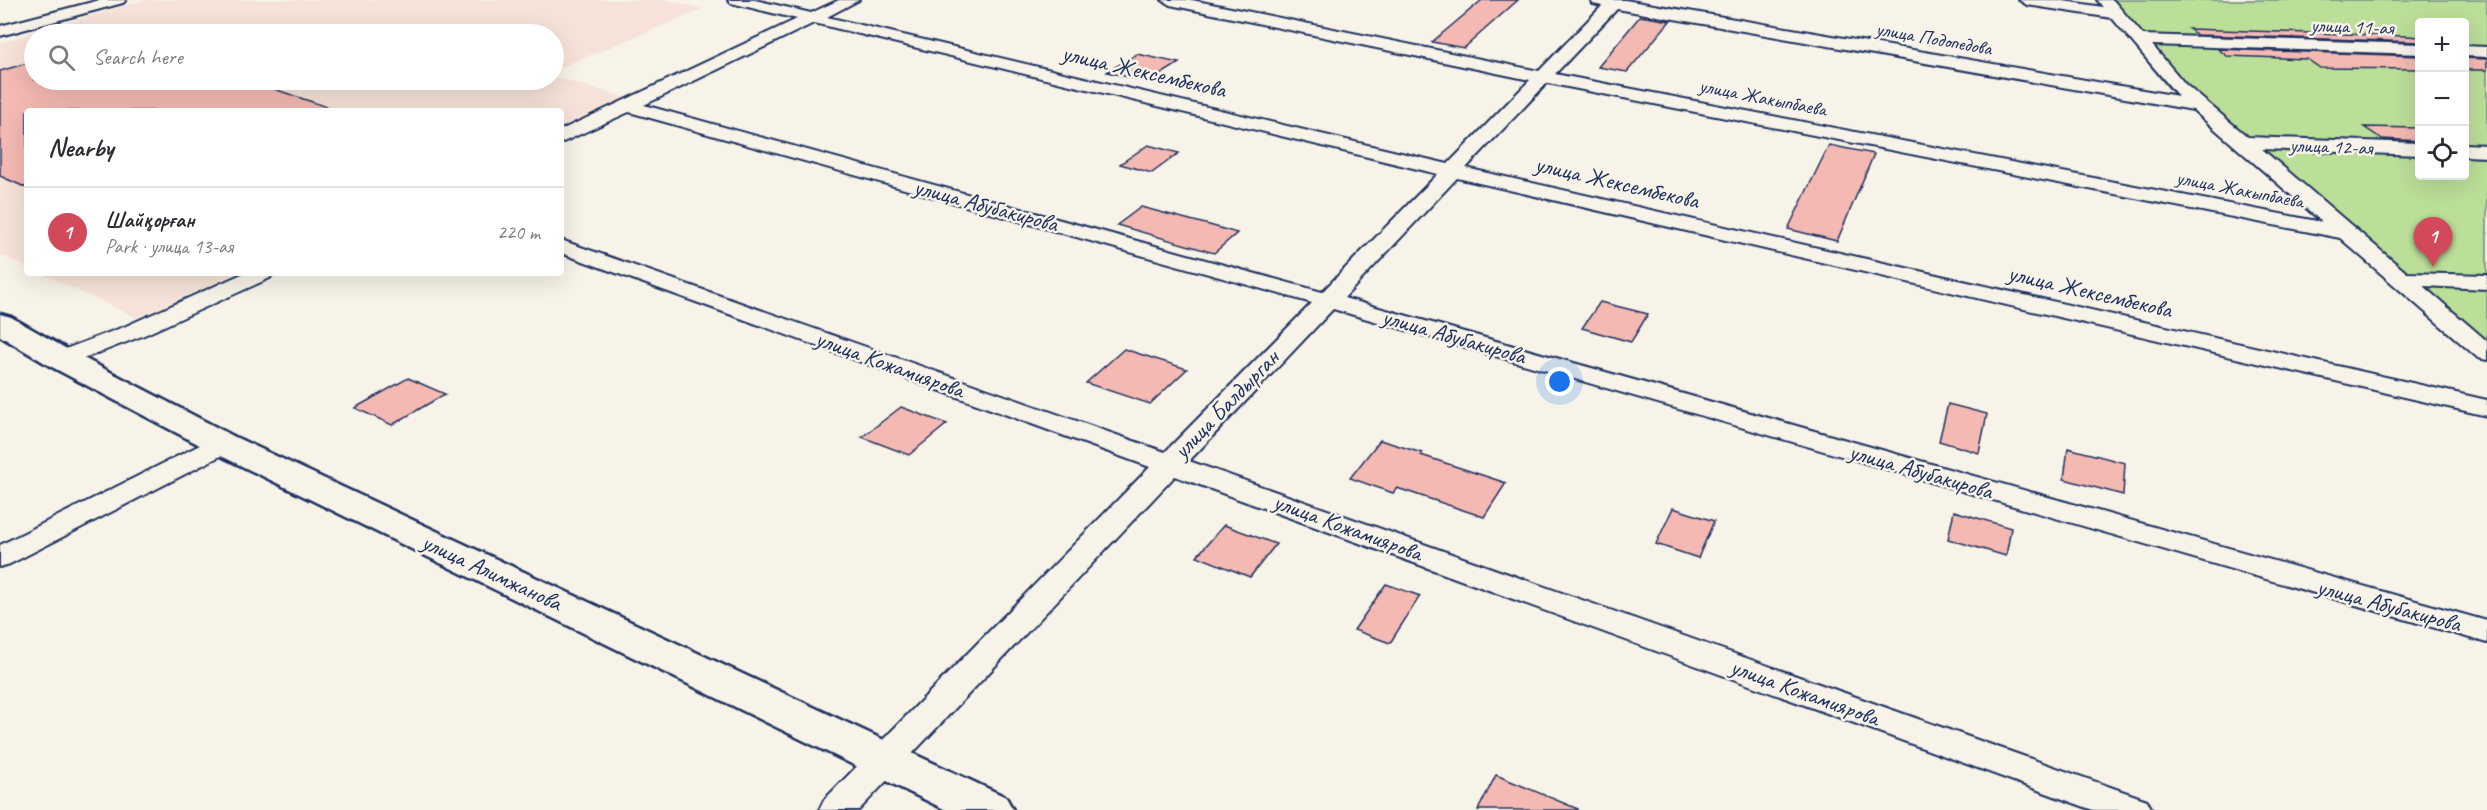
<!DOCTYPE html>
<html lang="en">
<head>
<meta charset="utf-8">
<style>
  :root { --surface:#fff; --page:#f7f7f7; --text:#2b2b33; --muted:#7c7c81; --line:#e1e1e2; --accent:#d1495b }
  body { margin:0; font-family:Caveat,sans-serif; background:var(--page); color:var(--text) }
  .controls { position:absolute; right:18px; top:18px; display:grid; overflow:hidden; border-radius:6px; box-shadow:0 6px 24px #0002 }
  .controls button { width:54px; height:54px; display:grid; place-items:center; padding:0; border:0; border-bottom:2px solid var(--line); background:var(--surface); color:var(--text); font:30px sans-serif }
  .you { position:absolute; left:1560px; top:382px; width:21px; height:21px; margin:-15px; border:4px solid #fff; border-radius:50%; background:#1a73e8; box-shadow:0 0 0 9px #1a73e833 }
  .badge { display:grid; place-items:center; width:39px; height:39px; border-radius:50%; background:var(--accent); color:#fff; font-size:20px; font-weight:700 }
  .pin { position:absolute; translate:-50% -50px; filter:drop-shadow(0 2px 3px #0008) }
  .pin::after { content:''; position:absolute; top:32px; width:21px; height:18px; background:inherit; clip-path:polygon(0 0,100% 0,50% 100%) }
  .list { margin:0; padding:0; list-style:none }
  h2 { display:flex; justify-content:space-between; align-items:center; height:78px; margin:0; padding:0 24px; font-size:26px }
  h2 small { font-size:20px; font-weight:400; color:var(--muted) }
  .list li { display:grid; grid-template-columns:39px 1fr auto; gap:18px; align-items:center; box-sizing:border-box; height:90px; padding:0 24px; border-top:2px solid var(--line) }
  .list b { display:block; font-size:22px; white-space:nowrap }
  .list p { margin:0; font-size:20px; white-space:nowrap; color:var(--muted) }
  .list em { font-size:20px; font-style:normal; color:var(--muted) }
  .icon { flex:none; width:33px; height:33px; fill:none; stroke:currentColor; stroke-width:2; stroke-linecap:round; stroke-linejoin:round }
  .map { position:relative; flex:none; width:2487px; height:810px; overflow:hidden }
  .search { position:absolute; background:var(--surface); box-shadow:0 6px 24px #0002; left:24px; top:24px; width:540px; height:66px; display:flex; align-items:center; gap:15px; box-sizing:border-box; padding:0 21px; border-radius:33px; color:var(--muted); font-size:22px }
  .panel { position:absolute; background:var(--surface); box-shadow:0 6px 24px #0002; left:24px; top:108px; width:540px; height:168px; border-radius:6px }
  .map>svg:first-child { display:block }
  .built { fill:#f6e2d8 }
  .green { fill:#bbde98; stroke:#6b867b; stroke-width:1.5; fill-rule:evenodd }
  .building { fill:#f4b9b3; stroke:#1b2f5e; stroke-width:1.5 }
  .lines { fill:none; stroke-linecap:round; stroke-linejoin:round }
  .street-casing { stroke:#1b2f5e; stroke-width:4 }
  .secondary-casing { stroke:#1b2f5e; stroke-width:5 }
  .street { fill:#f7f3e8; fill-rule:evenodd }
  .secondary { fill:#f7f3e8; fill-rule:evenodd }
  .labels { text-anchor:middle; stroke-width:5; stroke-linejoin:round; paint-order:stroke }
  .far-street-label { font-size:20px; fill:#1b2f5e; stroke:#f7f3e8 }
  .street-label { font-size:24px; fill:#1b2f5e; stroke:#f7f3e8 }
</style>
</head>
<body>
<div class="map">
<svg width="2487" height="810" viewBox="0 0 2487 810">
  <rect width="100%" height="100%" fill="#f7f3e8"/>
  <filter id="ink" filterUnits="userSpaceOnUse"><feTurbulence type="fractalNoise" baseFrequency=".0167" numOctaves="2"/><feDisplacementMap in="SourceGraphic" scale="12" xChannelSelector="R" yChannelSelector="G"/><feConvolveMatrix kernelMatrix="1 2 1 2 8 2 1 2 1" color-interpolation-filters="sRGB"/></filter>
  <g filter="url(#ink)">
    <g class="built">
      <path d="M 144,0 L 667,0 L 703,9 L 554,70 L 554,34 L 34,34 L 34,80 L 554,80 L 554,77 L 627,98 L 561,127 L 561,111 L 27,111 L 27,267 L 0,255 L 0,43 Z"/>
      <path d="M 40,273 L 236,273 L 137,318 Z"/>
    </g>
    <path class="green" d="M 2098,0 L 2487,0 L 2487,358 L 2174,95 ZM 2420,22 L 2464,22 L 2464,176 L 2420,176 Z"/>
    <g class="building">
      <path d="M 1482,0 L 1518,0 L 1464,48 L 1432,42 Z"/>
      <path d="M 1640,16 L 1670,21 L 1627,72 L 1598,67 Z"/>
      <path d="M 2189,29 L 2407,36 L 2420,37 L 2420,42 L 2197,35 Z"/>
      <path d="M 2218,49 L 2420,56 L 2420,69 L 2320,68 L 2307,59 L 2227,56 Z"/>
      <path d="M 1137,54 L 1179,63 L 1149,82 L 1107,72 Z"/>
      <path d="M 2464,58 L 2487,59 L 2487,70 L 2464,70 Z"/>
      <path d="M 34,61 L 34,80 L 248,80 L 327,107 L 326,111 L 27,111 L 27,188 L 0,176 L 0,71 Z"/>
      <path d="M 2364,127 L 2420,128 L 2420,141 L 2382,139 Z"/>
      <path d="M 1148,145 L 1179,153 L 1152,173 L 1120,164 Z"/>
      <path d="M 1829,145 L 1874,154 L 1837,241 L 1788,229 Z"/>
      <path d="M 1141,207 L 1213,226 L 1237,233 L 1214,253 L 1117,225 Z"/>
      <path d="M 1600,302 L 1648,314 L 1631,342 L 1582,328 Z"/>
      <path d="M 1124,349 L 1187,369 L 1150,404 L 1086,383 Z"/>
      <path d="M 408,378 L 445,394 L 392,425 L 355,408 Z"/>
      <path d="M 1948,404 L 1987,414 L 1979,453 L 1939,441 Z"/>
      <path d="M 901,407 L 947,424 L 909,455 L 862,437 Z"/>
      <path d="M 1380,440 L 1422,453 L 1421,455 L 1506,483 L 1484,517 L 1397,488 L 1393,493 L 1350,478 Z"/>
      <path d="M 2068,448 L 2125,463 L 2123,495 L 2064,479 Z"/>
      <path d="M 1673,508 L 1714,521 L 1698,558 L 1656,544 Z"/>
      <path d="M 1954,511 L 2011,528 L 2006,556 L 1948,539 Z"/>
      <path d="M 1224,525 L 1276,544 L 1250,577 L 1197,556 Z"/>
      <path d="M 1386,584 L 1420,596 L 1390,643 L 1354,630 Z"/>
      <path d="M 1496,775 L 1578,809 L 1578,810 L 1478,810 Z"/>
    </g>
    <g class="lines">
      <g class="street-casing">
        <g id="street">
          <path d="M 100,0 L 126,0 L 123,3 L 0,36 L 0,26 Z"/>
          <path d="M 728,0 L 755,0 L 811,13 L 839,0 L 859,0 L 827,17 L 1448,164 L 1530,80 L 1170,5 L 1162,0 L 1192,0 L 1539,71 L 1602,6 L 1593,4 L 1591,0 L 1625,0 L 2178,96 L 2112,18 L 2027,5 L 2019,0 L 2057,0 L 2103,7 L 2097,0 L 2113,0 L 2143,35 L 2420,44 L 2420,54 L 2152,45 L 2186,85 L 2248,137 L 2420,143 L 2420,155 L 2262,149 L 2407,273 L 2487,275 L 2487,289 L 2423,286 L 2487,341 L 2487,360 L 2478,358 L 2340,238 L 1547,83 L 1466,168 L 2487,400 L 2487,416 L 1457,178 L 1344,298 L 2487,621 L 2487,643 L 1333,309 L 1189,461 L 2147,800 L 2152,810 L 2093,810 L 1175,476 L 859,810 L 819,810 L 824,800 L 1150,467 L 561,253 L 561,240 L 1165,452 L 1312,303 L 629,112 L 561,143 L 561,130 L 797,19 L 731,3 ZM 1617,9 L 2193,110 L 2322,222 L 1555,74 ZM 814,23 L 1438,174 L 1322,292 L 644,105 Z"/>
          <path d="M 2464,46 L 2487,47 L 2487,57 L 2464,56 Z"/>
          <path d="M 2464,144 L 2487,145 L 2487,157 L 2464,156 Z"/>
          <path d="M 244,273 L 273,273 L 270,278 L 142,336 L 70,364 L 61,366 L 52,364 L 49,359 L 52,354 L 126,326 Z"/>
          <path d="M 223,436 L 232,438 L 236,444 L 232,450 L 10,564 L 0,567 L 0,545 L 214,438 Z"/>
        </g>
      </g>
      <g class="secondary-casing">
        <path id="secondary" d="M 0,314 L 11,317 L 72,352 L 235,437 L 1006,797 L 1013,810 L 946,810 L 211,451 L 50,366 L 0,336 Z"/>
      </g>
      <use href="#street" class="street"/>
      <use href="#secondary" class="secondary"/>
    </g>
  </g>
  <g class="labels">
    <g class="far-street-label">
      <text transform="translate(2352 26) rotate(2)" y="7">улица 11-ая</text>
      <text transform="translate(1934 38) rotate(10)" y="7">улица Подопедова</text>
      <text transform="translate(1763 97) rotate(11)" y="7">улица Жакыпбаева</text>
      <text transform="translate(2331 146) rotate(2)" y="7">улица 12-ая</text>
      <text transform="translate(2240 189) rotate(11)" y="7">улица Жакыпбаева</text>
    </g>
    <g class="street-label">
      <text transform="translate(1144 71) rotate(13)" y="8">улица Жексембекова</text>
      <text transform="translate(1617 182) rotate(13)" y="8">улица Жексембекова</text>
      <text transform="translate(986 205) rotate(15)" y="8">улица Абубакирова</text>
      <text transform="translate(2090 291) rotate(13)" y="8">улица Жексембекова</text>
      <text transform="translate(1454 336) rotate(16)" y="8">улица Абубакирова</text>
      <text transform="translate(890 364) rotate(20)" y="8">улица Кожамиярова</text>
      <text transform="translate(1226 404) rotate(-46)" y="8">улица Балдырган</text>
      <text transform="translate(1921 471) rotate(16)" y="8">улица Абубакирова</text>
      <text transform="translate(1348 527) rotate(20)" y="8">улица Кожамиярова</text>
      <text transform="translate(492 572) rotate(25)" y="8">улица Алимжанова</text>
      <text transform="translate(2389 605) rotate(15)" y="8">улица Абубакирова</text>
      <text transform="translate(1805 692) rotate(20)" y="8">улица Кожамиярова</text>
    </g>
  </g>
</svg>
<div class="controls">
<button>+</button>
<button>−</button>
<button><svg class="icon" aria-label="locate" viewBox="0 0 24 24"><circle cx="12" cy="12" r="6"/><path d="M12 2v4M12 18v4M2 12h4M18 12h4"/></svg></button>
</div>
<div class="you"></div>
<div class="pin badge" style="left:2433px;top:267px">1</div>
<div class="search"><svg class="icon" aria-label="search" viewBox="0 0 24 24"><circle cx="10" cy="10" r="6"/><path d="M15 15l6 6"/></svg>Search here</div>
<section class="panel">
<h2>Nearby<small></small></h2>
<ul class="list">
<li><span class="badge">1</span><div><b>Шайқорған</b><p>Park · улица 13-ая</p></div><em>220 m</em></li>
</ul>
</section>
</div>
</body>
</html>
